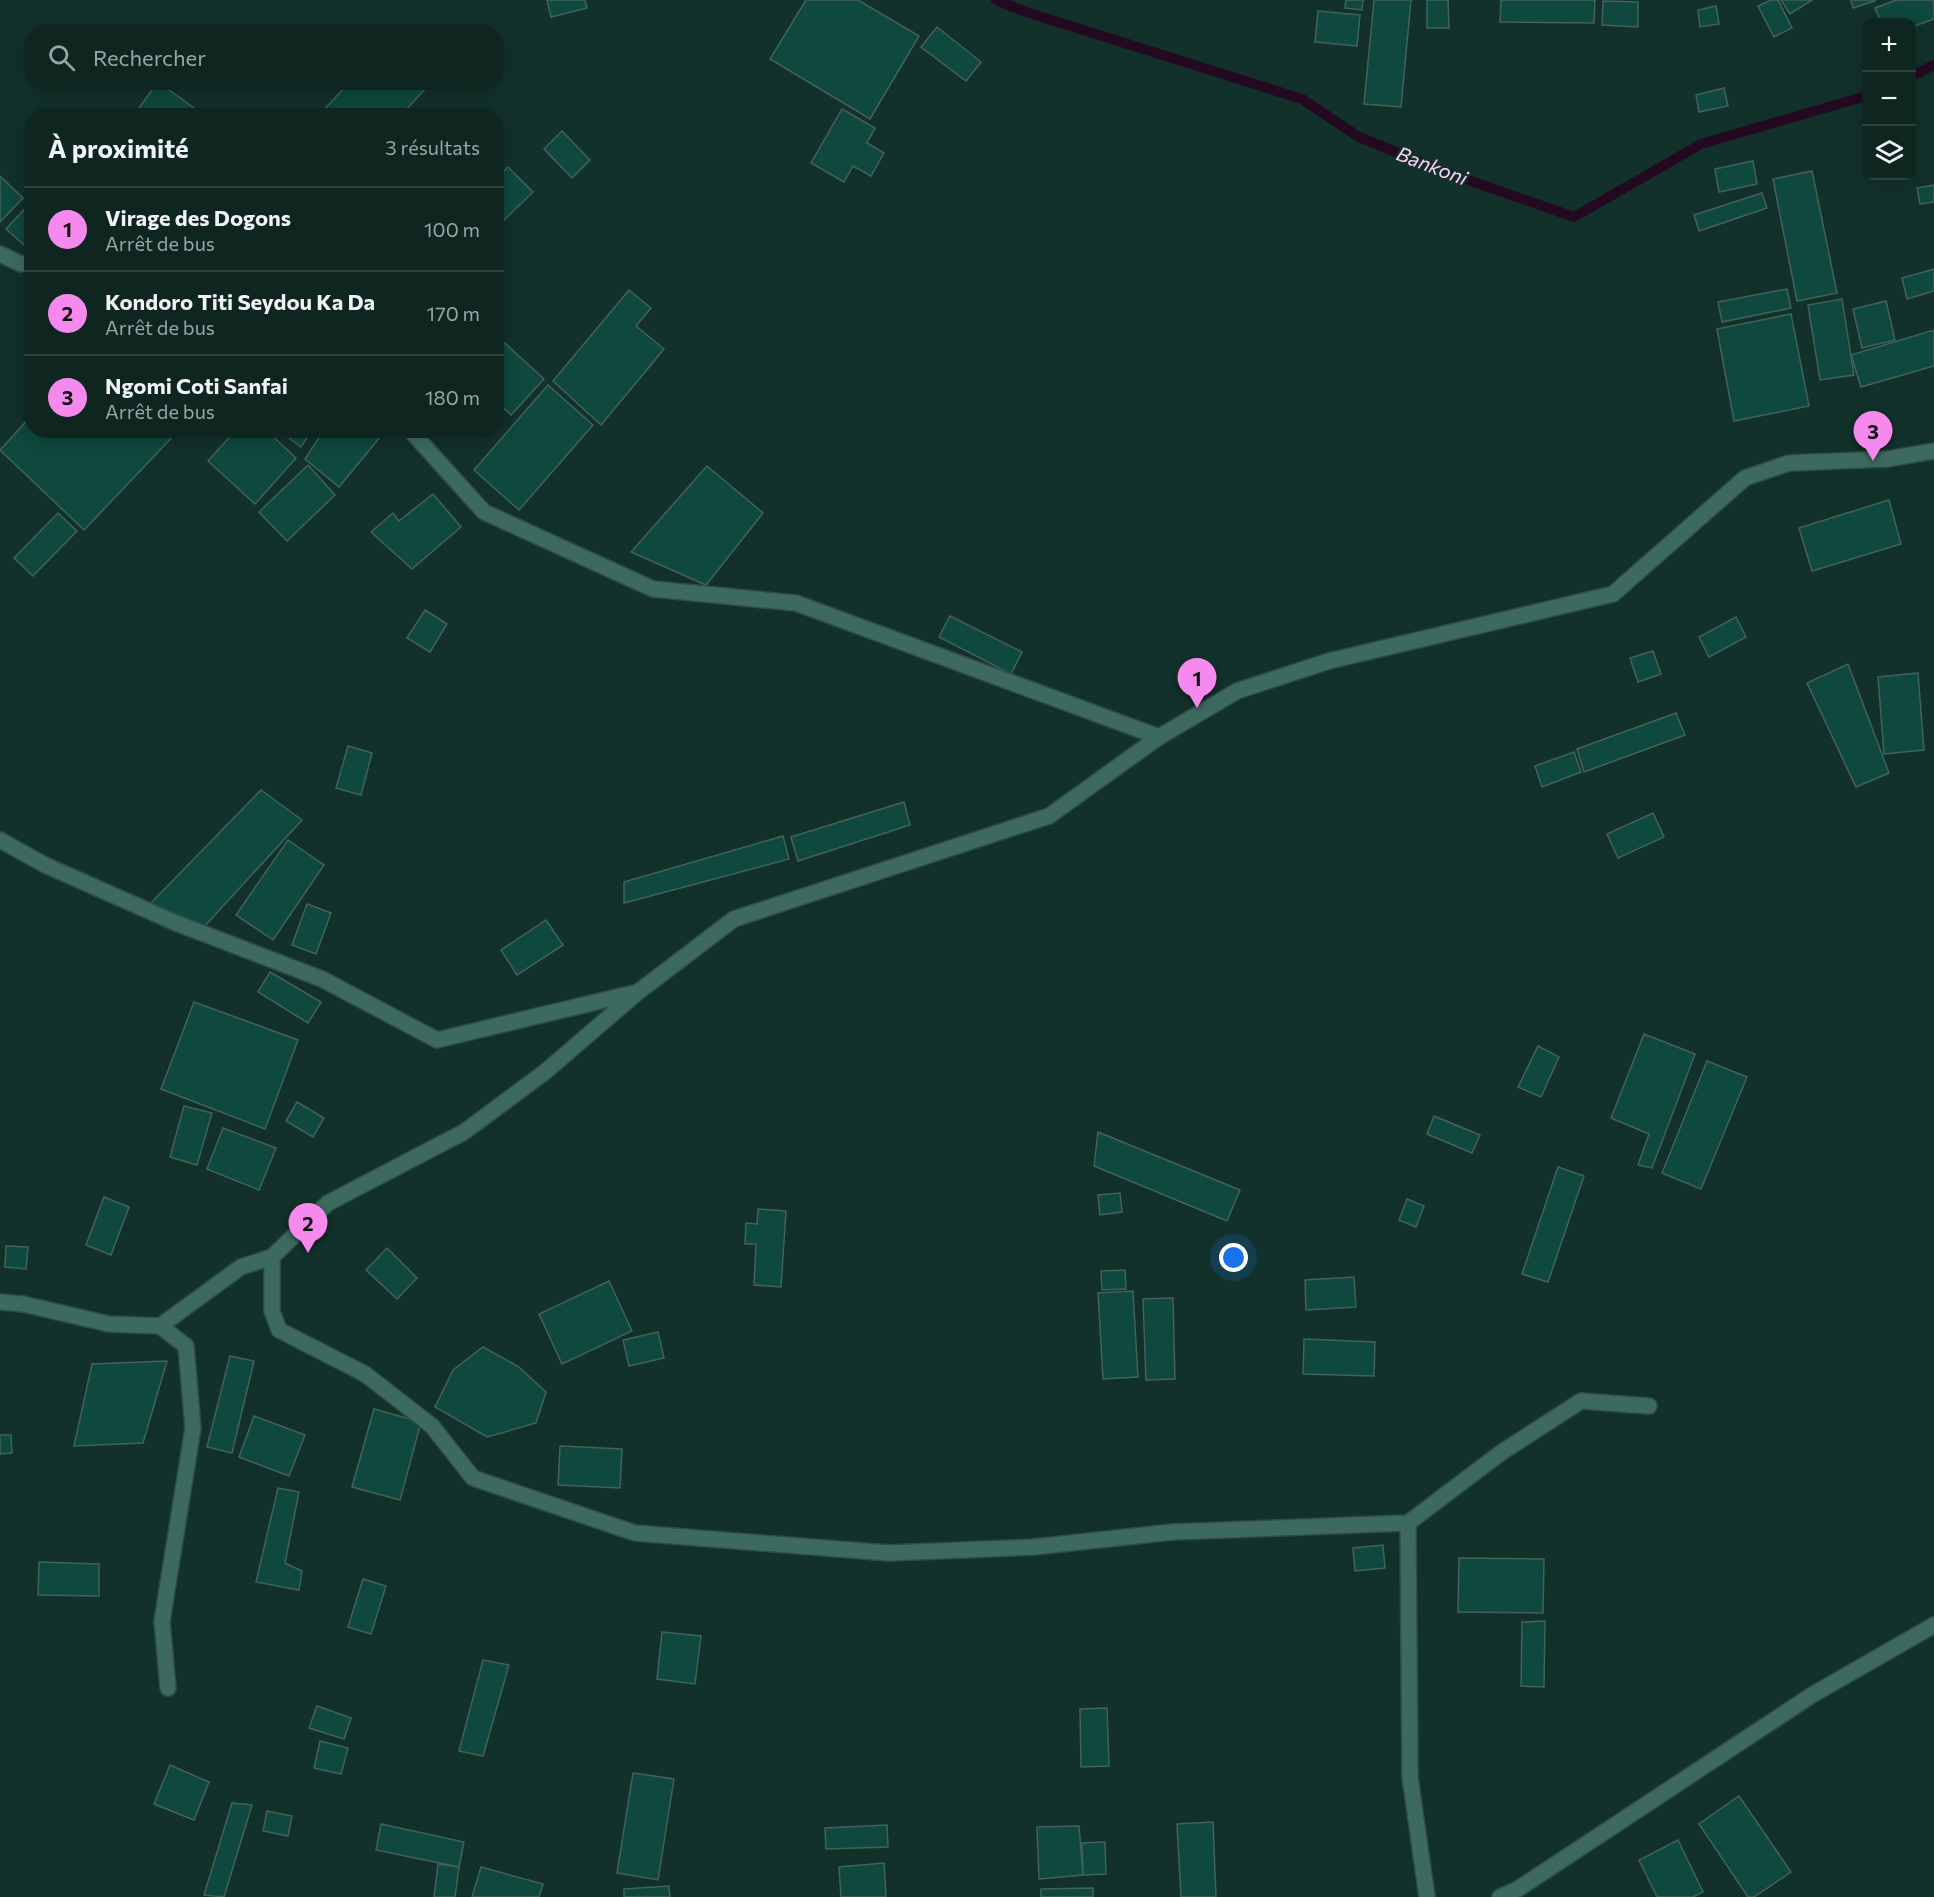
<!DOCTYPE html>
<html lang="fr">
<head>
<meta charset="utf-8">
<style>
  :root { --surface:#0e2520; --page:#172d29; --text:#f1f3f6; --muted:#9ba5a5; --line:#2e423e; --accent:#f589ee }
  body { margin:0; font-family:Commissioner,sans-serif; background:var(--page); color:var(--text) }
  .controls { position:absolute; right:18px; top:18px; display:grid; overflow:hidden; border-radius:12px; box-shadow:0 3px 15px #0003 }
  .controls button { width:54px; height:54px; display:grid; place-items:center; padding:0; border:0; border-bottom:2px solid var(--line); background:var(--surface); color:var(--text); font:30px sans-serif }
  .you { position:absolute; left:1234px; top:1258px; width:21px; height:21px; margin:-15px; border:4px solid #fff; border-radius:50%; background:#1a73e8; box-shadow:0 0 0 9px #1a73e833 }
  .badge { display:grid; place-items:center; width:39px; height:39px; border-radius:50%; background:var(--accent); color:#111; font-size:20px; font-weight:700 }
  .pin { position:absolute; translate:-50% -50px; filter:drop-shadow(0 2px 3px #0008) }
  .pin::after { content:''; position:absolute; top:32px; width:21px; height:18px; background:inherit; clip-path:polygon(0 0,100% 0,50% 100%) }
  .list { margin:0; padding:0; list-style:none }
  h2 { display:flex; justify-content:space-between; align-items:center; height:78px; margin:0; padding:0 24px; font-size:26px }
  h2 small { font-size:20px; font-weight:400; color:var(--muted) }
  .list li { display:grid; grid-template-columns:39px 1fr auto; gap:18px; align-items:center; box-sizing:border-box; height:84px; padding:0 24px; border-top:2px solid var(--line) }
  .list b { display:block; font-size:22px; white-space:nowrap }
  .list p { margin:0; font-size:20px; white-space:nowrap; color:var(--muted) }
  .list em { font-size:20px; font-style:normal; color:var(--muted) }
  .icon { flex:none; width:33px; height:33px; fill:none; stroke:currentColor; stroke-width:2; stroke-linecap:round; stroke-linejoin:round }
  .map { position:relative; flex:none; width:1934px; height:1897px; overflow:hidden }
  .search { position:absolute; background:var(--surface); box-shadow:0 3px 15px #0003; left:24px; top:24px; width:480px; height:66px; display:flex; align-items:center; gap:15px; box-sizing:border-box; padding:0 21px; border-radius:24px; color:var(--muted); font-size:22px }
  .panel { position:absolute; background:var(--surface); box-shadow:0 3px 15px #0003; left:24px; top:108px; width:480px; height:330px; border-radius:24px }
  .map>svg:first-child { display:block }
  .lines { fill:none; stroke-linecap:round; stroke-linejoin:round }
  .stream { stroke:#230922; stroke-width:10 }
  .building { fill:#0f483e; stroke:#42625a; stroke-width:1.5 }
  .minor-casing { stroke:#2f4c45; stroke-width:18 }
  .minor { stroke:#3c6a5f; stroke-width:15 }
  .labels { text-anchor:middle; stroke-width:4.5; stroke-linejoin:round; paint-order:stroke }
  .water-label { font-size:20px; font-style:italic; fill:#ffd2fb; stroke:#12312a }
</style>
</head>
<body>
<div class="map">
<svg width="1934" height="1897" viewBox="0 0 1934 1897">
  <rect width="100%" height="100%" fill="#12312a"/>
  <g class="lines">
    <g class="stream">
      <path d="M 996,0 L 1026,12 L 1302,99 L 1359,137 L 1445,172 L 1574,217 L 1701,144 L 1866,96"/>
      <path d="M 1912,76 L 1934,65"/>
    </g>
  </g>
  <g class="building">
    <path d="M 547,0 L 585,0 L 587,8 L 551,17 Z"/>
    <path d="M 806,0 L 858,0 L 919,36 L 870,119 L 770,59 Z"/>
    <path d="M 1346,0 L 1363,0 L 1362,10 L 1345,8 Z"/>
    <path d="M 1374,0 L 1411,0 L 1401,107 L 1364,104 Z"/>
    <path d="M 1427,0 L 1448,0 L 1449,28 L 1427,28 Z"/>
    <path d="M 1501,0 L 1595,0 L 1594,23 L 1500,22 Z"/>
    <path d="M 1771,0 L 1778,0 L 1792,28 L 1774,37 L 1758,6 Z"/>
    <path d="M 1781,0 L 1812,0 L 1790,14 Z"/>
    <path d="M 1851,0 L 1874,0 L 1875,1 L 1853,8 Z"/>
    <path d="M 1896,0 L 1934,0 L 1934,19 L 1912,27 L 1912,22 L 1881,22 L 1875,8 Z"/>
    <path d="M 1603,1 L 1638,2 L 1638,27 L 1602,25 Z"/>
    <path d="M 1716,6 L 1719,24 L 1700,27 L 1698,10 Z"/>
    <path d="M 1318,11 L 1360,15 L 1357,46 L 1315,42 Z"/>
    <path d="M 937,27 L 981,62 L 966,81 L 921,47 Z"/>
    <path d="M 158,82 L 194,108 L 188,116 L 133,116 Z"/>
    <path d="M 350,82 L 427,82 L 429,85 L 400,116 L 318,116 Z"/>
    <path d="M 1724,88 L 1728,106 L 1699,112 L 1696,95 Z"/>
    <path d="M 842,109 L 875,128 L 867,143 L 884,153 L 871,176 L 853,166 L 844,182 L 811,163 Z"/>
    <path d="M 562,131 L 590,160 L 572,178 L 544,149 Z"/>
    <path d="M 1753,161 L 1757,184 L 1719,192 L 1715,169 Z"/>
    <path d="M 508,167 L 533,192 L 496,228 L 496,195 L 500,191 L 496,187 L 496,178 Z"/>
    <path d="M 1812,171 L 1837,293 L 1797,301 L 1773,179 Z"/>
    <path d="M 0,176 L 23,198 L 0,222 Z"/>
    <path d="M 1934,185 L 1934,202 L 1920,204 L 1917,188 Z"/>
    <path d="M 1762,193 L 1767,208 L 1699,231 L 1694,215 Z"/>
    <path d="M 32,201 L 32,252 L 6,229 Z"/>
    <path d="M 1934,269 L 1934,291 L 1907,299 L 1902,278 Z"/>
    <path d="M 1787,289 L 1791,308 L 1722,322 L 1718,302 Z"/>
    <path d="M 629,290 L 651,308 L 636,326 L 664,349 L 601,425 L 553,381 Z"/>
    <path d="M 1842,299 L 1854,375 L 1820,380 L 1808,305 Z"/>
    <path d="M 1886,301 L 1895,340 L 1862,348 L 1853,309 Z"/>
    <path d="M 1791,314 L 1809,406 L 1734,421 L 1717,329 Z"/>
    <path d="M 1934,330 L 1934,366 L 1861,387 L 1851,355 Z"/>
    <path d="M 496,335 L 544,379 L 511,415 L 496,401 Z"/>
    <path d="M 548,385 L 593,425 L 519,510 L 474,470 Z"/>
    <path d="M 32,415 L 32,430 L 179,430 L 84,530 L 0,450 Z"/>
    <path d="M 236,430 L 266,430 L 296,458 L 255,504 L 208,461 Z"/>
    <path d="M 278,430 L 312,430 L 301,447 Z"/>
    <path d="M 324,430 L 386,430 L 339,487 L 305,459 Z"/>
    <path d="M 308,465 L 335,495 L 287,541 L 259,512 Z"/>
    <path d="M 707,466 L 763,513 L 706,585 L 631,552 Z"/>
    <path d="M 433,494 L 461,527 L 412,569 L 371,532 L 393,513 L 399,521 Z"/>
    <path d="M 1889,500 L 1901,544 L 1812,571 L 1799,528 Z"/>
    <path d="M 58,513 L 77,531 L 33,576 L 14,558 Z"/>
    <path d="M 425,610 L 447,624 L 430,652 L 407,638 Z"/>
    <path d="M 950,616 L 1022,652 L 1011,674 L 939,637 Z"/>
    <path d="M 1736,617 L 1746,637 L 1709,657 L 1699,637 Z"/>
    <path d="M 1653,651 L 1661,674 L 1638,682 L 1630,658 Z"/>
    <path d="M 1848,664 L 1889,773 L 1856,787 L 1807,683 Z"/>
    <path d="M 1918,673 L 1924,750 L 1884,754 L 1878,677 Z"/>
    <path d="M 1676,713 L 1685,735 L 1584,772 L 1577,749 Z"/>
    <path d="M 348,746 L 372,753 L 361,795 L 336,788 Z"/>
    <path d="M 1574,752 L 1581,772 L 1542,787 L 1535,766 Z"/>
    <path d="M 261,790 L 302,820 L 202,929 L 149,905 Z"/>
    <path d="M 904,802 L 910,825 L 798,861 L 791,837 Z"/>
    <path d="M 1653,813 L 1664,837 L 1618,858 L 1607,834 Z"/>
    <path d="M 783,836 L 789,859 L 624,903 L 624,882 Z"/>
    <path d="M 288,840 L 324,865 L 273,940 L 236,915 Z"/>
    <path d="M 307,904 L 331,913 L 316,954 L 292,945 Z"/>
    <path d="M 546,920 L 563,945 L 517,975 L 501,950 Z"/>
    <path d="M 270,972 L 321,1002 L 308,1023 L 258,992 Z"/>
    <path d="M 194,1002 L 298,1040 L 265,1129 L 161,1089 Z"/>
    <path d="M 1644,1034 L 1695,1054 L 1652,1168 L 1638,1165 L 1649,1134 L 1611,1118 Z"/>
    <path d="M 1538,1046 L 1559,1057 L 1541,1097 L 1518,1087 Z"/>
    <path d="M 1707,1061 L 1747,1077 L 1701,1189 L 1662,1173 Z"/>
    <path d="M 297,1102 L 324,1118 L 313,1137 L 286,1121 Z"/>
    <path d="M 184,1106 L 212,1113 L 197,1165 L 170,1157 Z"/>
    <path d="M 1434,1116 L 1480,1135 L 1472,1153 L 1427,1134 Z"/>
    <path d="M 223,1128 L 276,1148 L 259,1190 L 207,1169 Z"/>
    <path d="M 1098,1132 L 1240,1190 L 1227,1221 L 1094,1166 Z"/>
    <path d="M 1558,1167 L 1584,1176 L 1548,1282 L 1522,1274 Z"/>
    <path d="M 1120,1193 L 1122,1212 L 1100,1215 L 1098,1195 Z"/>
    <path d="M 104,1197 L 129,1207 L 111,1255 L 86,1245 Z"/>
    <path d="M 1407,1199 L 1424,1206 L 1416,1227 L 1399,1220 Z"/>
    <path d="M 758,1209 L 786,1211 L 781,1287 L 754,1285 L 756,1244 L 745,1244 L 746,1223 L 757,1224 Z"/>
    <path d="M 6,1246 L 28,1247 L 26,1269 L 5,1267 Z"/>
    <path d="M 387,1248 L 417,1278 L 397,1299 L 366,1270 Z"/>
    <path d="M 1125,1270 L 1126,1289 L 1102,1290 L 1101,1271 Z"/>
    <path d="M 1354,1277 L 1356,1307 L 1306,1310 L 1305,1280 Z"/>
    <path d="M 609,1281 L 632,1331 L 562,1364 L 539,1314 Z"/>
    <path d="M 1133,1291 L 1138,1377 L 1103,1379 L 1098,1293 Z"/>
    <path d="M 1173,1298 L 1175,1379 L 1146,1380 L 1143,1299 Z"/>
    <path d="M 658,1332 L 664,1358 L 629,1366 L 623,1340 Z"/>
    <path d="M 1304,1339 L 1375,1342 L 1374,1376 L 1303,1374 Z"/>
    <path d="M 483,1347 L 519,1367 L 546,1392 L 536,1423 L 487,1437 L 435,1407 L 453,1370 Z"/>
    <path d="M 230,1356 L 254,1361 L 232,1453 L 207,1447 Z"/>
    <path d="M 167,1361 L 143,1443 L 74,1446 L 92,1364 Z"/>
    <path d="M 374,1409 L 421,1422 L 400,1500 L 352,1487 Z"/>
    <path d="M 254,1416 L 305,1435 L 289,1476 L 239,1457 Z"/>
    <path d="M 0,1435 L 11,1435 L 12,1453 L 0,1454 Z"/>
    <path d="M 560,1446 L 622,1449 L 620,1488 L 558,1485 Z"/>
    <path d="M 278,1488 L 299,1492 L 285,1563 L 302,1571 L 299,1590 L 256,1582 Z"/>
    <path d="M 1383,1545 L 1385,1568 L 1355,1571 L 1353,1548 Z"/>
    <path d="M 1459,1558 L 1544,1559 L 1543,1613 L 1458,1612 Z"/>
    <path d="M 39,1562 L 99,1564 L 99,1596 L 38,1595 Z"/>
    <path d="M 363,1579 L 386,1586 L 371,1634 L 348,1627 Z"/>
    <path d="M 1545,1621 L 1544,1687 L 1521,1686 L 1522,1622 Z"/>
    <path d="M 662,1632 L 701,1636 L 695,1684 L 657,1679 Z"/>
    <path d="M 483,1660 L 509,1665 L 483,1756 L 459,1751 Z"/>
    <path d="M 317,1706 L 351,1718 L 344,1739 L 309,1728 Z"/>
    <path d="M 1107,1708 L 1109,1766 L 1081,1767 L 1080,1709 Z"/>
    <path d="M 320,1741 L 348,1748 L 341,1774 L 314,1768 Z"/>
    <path d="M 170,1765 L 209,1782 L 194,1820 L 154,1804 Z"/>
    <path d="M 633,1773 L 674,1779 L 658,1880 L 617,1873 Z"/>
    <path d="M 1739,1796 L 1791,1872 L 1754,1897 L 1748,1897 L 1699,1824 Z"/>
    <path d="M 232,1803 L 252,1805 L 224,1897 L 204,1895 Z"/>
    <path d="M 267,1811 L 292,1816 L 288,1836 L 263,1831 Z"/>
    <path d="M 1213,1822 L 1216,1897 L 1181,1897 L 1177,1824 Z"/>
    <path d="M 381,1824 L 464,1842 L 459,1867 L 376,1850 Z"/>
    <path d="M 887,1825 L 888,1847 L 826,1849 L 825,1828 Z"/>
    <path d="M 1079,1826 L 1083,1875 L 1039,1879 L 1037,1827 Z"/>
    <path d="M 1678,1840 L 1703,1892 L 1693,1897 L 1657,1897 L 1639,1860 Z"/>
    <path d="M 1105,1842 L 1106,1874 L 1083,1875 L 1082,1843 Z"/>
    <path d="M 884,1863 L 886,1897 L 841,1897 L 839,1867 Z"/>
    <path d="M 438,1864 L 459,1867 L 455,1897 L 434,1897 Z"/>
    <path d="M 481,1867 L 543,1884 L 539,1897 L 472,1897 Z"/>
    <path d="M 669,1886 L 670,1897 L 624,1897 L 624,1889 Z"/>
    <path d="M 1093,1888 L 1093,1897 L 1041,1897 L 1041,1889 Z"/>
  </g>
  <g class="lines">
    <g class="minor-casing">
      <g id="minor">
        <path d="M 0,254 L 21,264 L 32,262"/>
        <path d="M 410,430 L 484,512 L 653,589 L 796,603 L 1159,737"/>
        <path d="M 0,840 L 45,865 L 176,923 L 322,979 L 437,1040 L 634,993"/>
        <path d="M 272,1257 L 272,1311 L 279,1330 L 365,1374 L 432,1426 L 473,1478 L 635,1533 L 889,1553 L 1034,1547 L 1172,1532 L 1408,1523 L 1502,1452 L 1581,1401 L 1649,1406"/>
        <path d="M 0,1302 L 23,1304 L 109,1324 L 160,1326 L 241,1267 L 272,1257 L 328,1203 L 464,1132 L 545,1072 L 638,992 L 734,919 L 1049,816 L 1159,737 L 1237,691 L 1329,661 L 1613,594 L 1745,478 L 1789,463 L 1887,459 L 1934,451"/>
        <path d="M 160,1326 L 186,1346 L 193,1428 L 162,1621 L 168,1688"/>
        <path d="M 1408,1523 L 1410,1777 L 1427,1897"/>
        <path d="M 1500,1897 L 1518,1889 L 1812,1695 L 1934,1625"/>
      </g>
    </g>
    <use href="#minor" class="minor"/>
  </g>
  <g class="labels">
    <g class="water-label">
      <text transform="translate(1432 166) rotate(21)" y="7">Bankoni</text>
    </g>
  </g>
</svg>
<div class="controls">
<button>+</button>
<button>−</button>
<button><svg class="icon" aria-label="layers" viewBox="0 0 24 24"><path d="M12 4l9 5-9 5-9-5zM3 14l9 5 9-5"/></svg></button>
</div>
<div class="you"></div>
<div class="pin badge" style="left:1197px;top:708px">1</div>
<div class="pin badge" style="left:308px;top:1253px">2</div>
<div class="pin badge" style="left:1873px;top:461px">3</div>
<div class="search"><svg class="icon" aria-label="search" viewBox="0 0 24 24"><circle cx="10" cy="10" r="6"/><path d="M15 15l6 6"/></svg>Rechercher</div>
<section class="panel">
<h2>À proximité<small>3 résultats</small></h2>
<ul class="list">
<li><span class="badge">1</span><div><b>Virage des Dogons</b><p>Arrêt de bus</p></div><em>100 m</em></li>
<li><span class="badge">2</span><div><b>Kondoro Titi Seydou Ka Da</b><p>Arrêt de bus</p></div><em>170 m</em></li>
<li><span class="badge">3</span><div><b>Ngomi Coti Sanfai</b><p>Arrêt de bus</p></div><em>180 m</em></li>
</ul>
</section>
</div>
</body>
</html>
